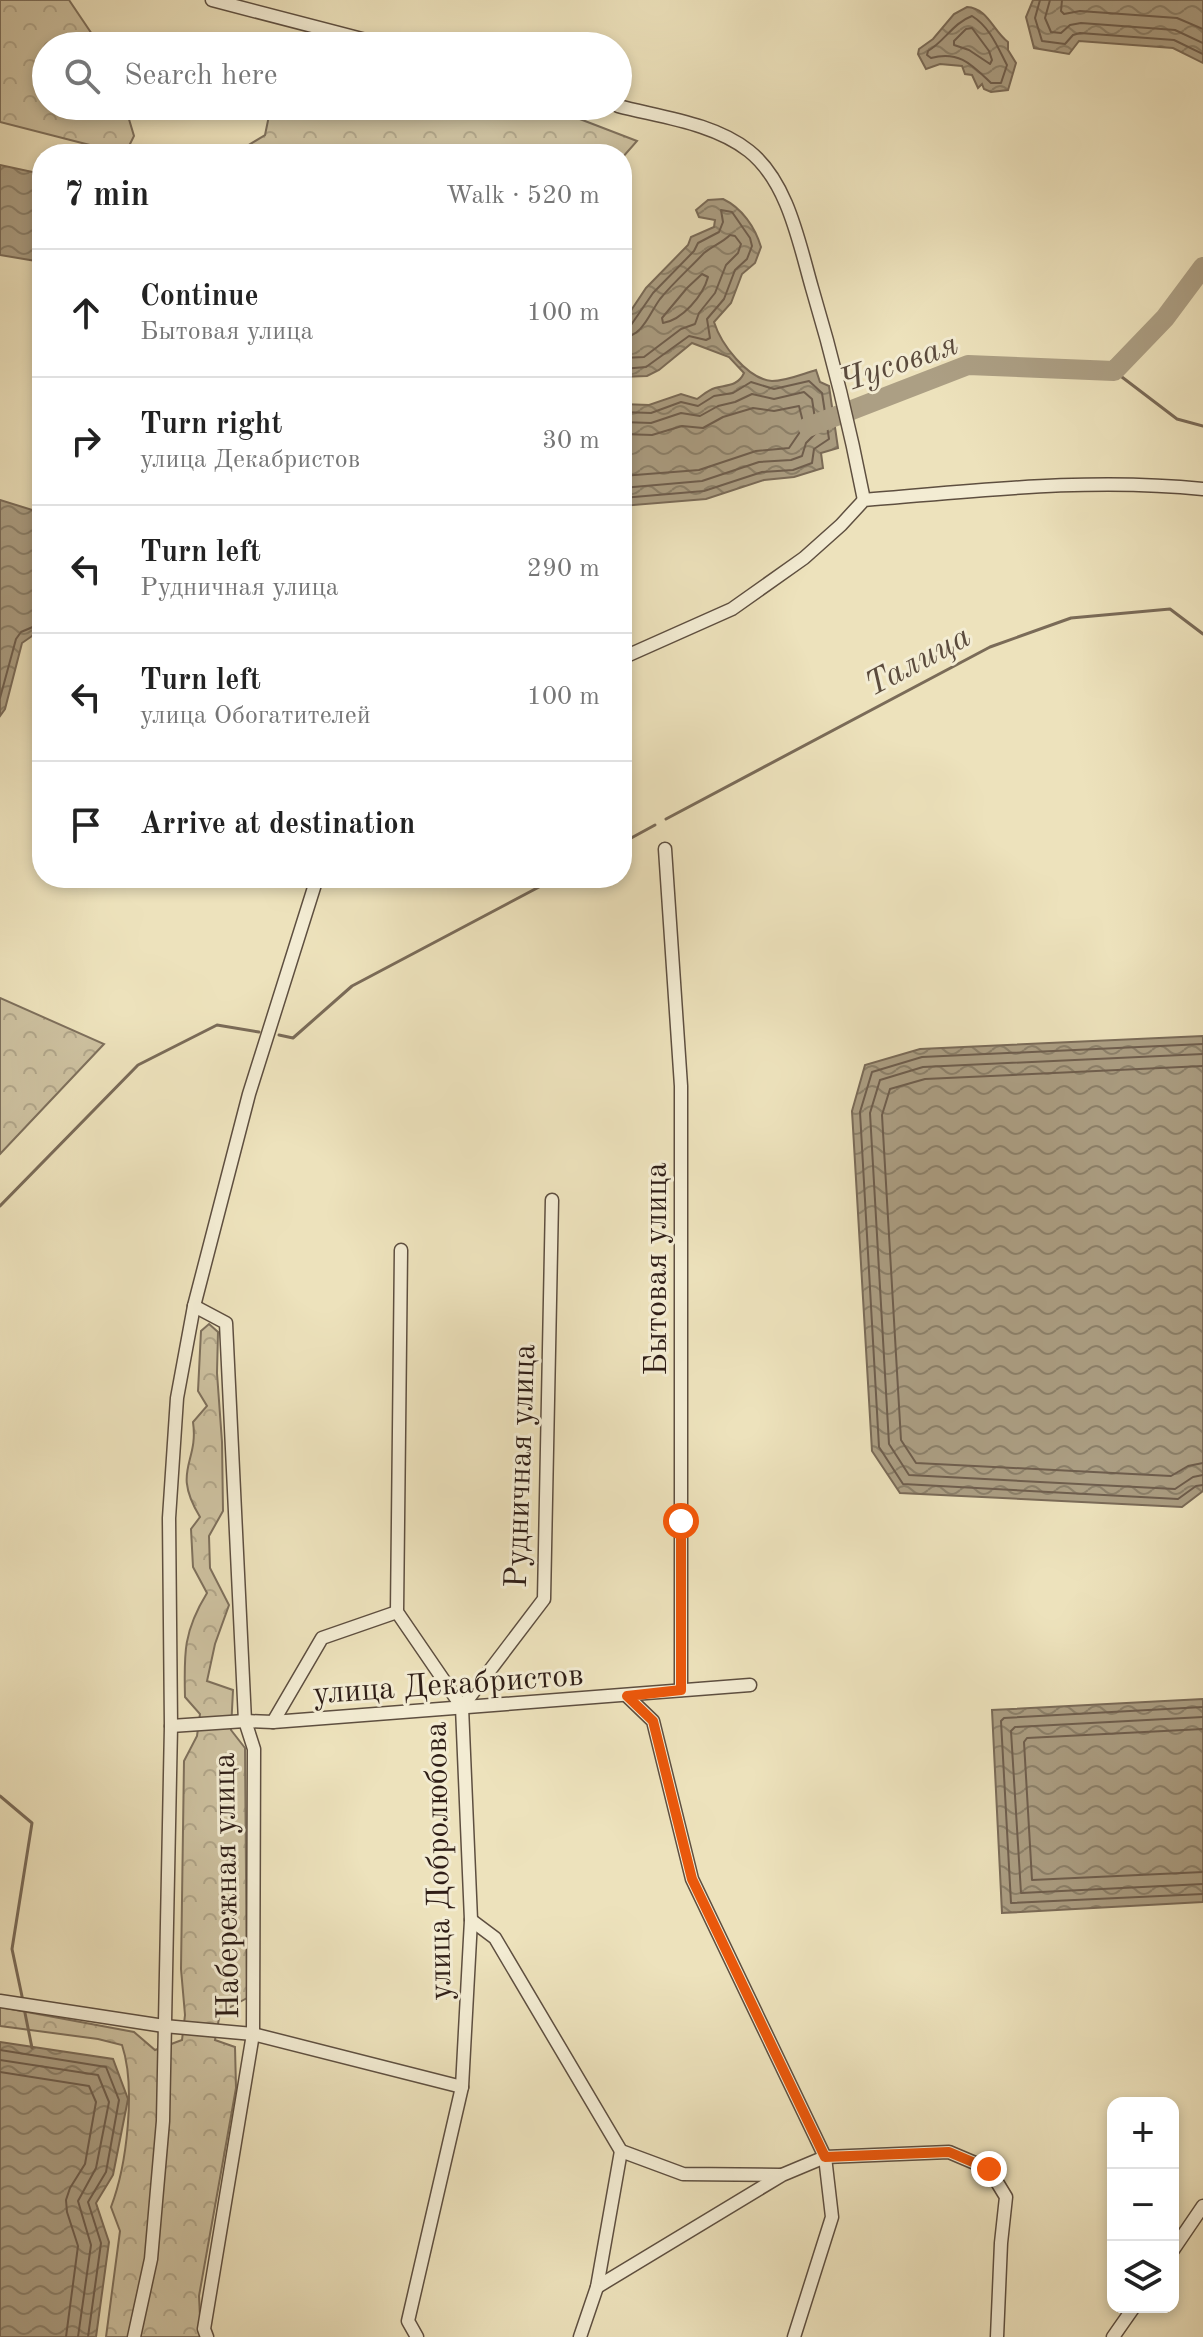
<!DOCTYPE html>
<html lang="en">
<head>
<meta charset="utf-8">
<style>
  :root { --surface:#fff; --page:#f2f2f2; --text:#222; --muted:#767676; --line:#e0e0e0 }
  body { margin:0; font-family:"Old Standard TT",serif; background:var(--page); color:var(--text) }
  .controls { position:absolute; right:24px; bottom:24px; display:grid; overflow:hidden; border-radius:16px; box-shadow:0 4px 12px #0003 }
  .controls button { width:72px; height:72px; display:grid; place-items:center; padding:0; border:0; border-bottom:2px solid var(--line); background:var(--surface); color:var(--text); font:40px sans-serif }
  .stop { position:absolute; width:24px; height:24px; margin:-18px; border:6px solid #ea580c; border-radius:50%; background:#fff }
  .stop.end { background:#ea580c; border-color:#fff; box-shadow:0 2px 8px #0008 }
  .list { margin:0; padding:0; list-style:none }
  h2 { display:flex; justify-content:space-between; align-items:center; height:104px; margin:0; padding:0 32px; font-size:34px }
  h2 small { font-size:26px; font-weight:400; color:var(--muted) }
  .list li { display:grid; grid-template-columns:52px 1fr auto; gap:24px; align-items:center; box-sizing:border-box; height:128px; padding:0 32px; border-top:2px solid var(--line) }
  .list b { display:block; font-size:30px; white-space:nowrap }
  .list p { margin:0; font-size:26px; white-space:nowrap; color:var(--muted) }
  .list em { font-size:26px; font-style:normal; color:var(--muted) }
  .icon { flex:none; width:44px; height:44px; fill:none; stroke:currentColor; stroke-width:2; stroke-linecap:round; stroke-linejoin:round }
  .map { position:relative; flex:none; width:1203px; height:2337px; overflow:hidden }
  .search { position:absolute; background:var(--surface); box-shadow:0 4px 12px #0003; left:32px; top:32px; width:600px; height:88px; display:flex; align-items:center; gap:20px; box-sizing:border-box; padding:0 28px; border-radius:44px; color:var(--muted); font-size:30px }
  .panel { position:absolute; background:var(--surface); box-shadow:0 4px 12px #0003; left:32px; top:144px; width:600px; height:744px; border-radius:32px }
  .map>svg:first-child { display:block }
  .forest { fill:url(#forest-crowns); stroke:#7e705c; stroke-width:2 }
  .water { fill:url(#water-waves); stroke:#7a6b58; stroke-width:2 }
  .lines { fill:none; stroke-linecap:round; stroke-linejoin:round }
  .shore { stroke:#6e5e4e; stroke-width:2 }
  .stream { stroke:#7a6b58; stroke-width:3 }
  .river { stroke:#ac9f84; stroke-width:20 }
  .minor-casing { stroke:#5e4f40; stroke-width:15 }
  .minor { stroke:#f3ecd3; stroke-width:12 }
  .route { stroke:#ea580c; stroke-width:10 }
  .labels { text-anchor:middle; stroke-width:6; stroke-linejoin:round; paint-order:stroke }
  .street-label { font-size:32px; fill:#2f1e17; stroke:#f3ecd3 }
  .water-label { font-size:34px; font-style:italic; fill:#5b4b3d; stroke:#f3ecd3 }
</style>
</head>
<body>
<div class="map">
<svg width="1203" height="2337" viewBox="0 0 1203 2337">
  <defs>
    <pattern id="forest-crowns" width="20" height="18" patternUnits="userSpaceOnUse" patternTransform="scale(2)"><rect width="20" height="18" fill="#cdc1a0"/><path d="M2 6a3 3 0 1 1 6 0M12 15a3 3 0 1 1 6 0" fill="none" stroke="#b0a589"/></pattern>
    <pattern id="water-waves" width="16" height="10" patternUnits="userSpaceOnUse" patternTransform="scale(2)"><rect width="16" height="10" fill="#ac9f84"/><path d="M0 5q4-4 8 0t8 0" fill="none" stroke="#8c816b"/></pattern>
  </defs>
  <rect width="100%" height="100%" fill="#ede2bc"/>
  <filter id="stains"><feTurbulence type="fractalNoise" baseFrequency=".0025" numOctaves="4"/><feColorMatrix values="0 0 0 0 .2 0 0 0 0 .09 0 0 0 0 .02 0 0 0 .5 -.17"/></filter>
  <radialGradient id="worn" r=".72"><stop offset=".6" stop-color="#630" stop-opacity="0"/><stop offset="1" stop-color="#630" stop-opacity=".3"/></radialGradient>
  <g class="forest">
    <path d="M 0,0 L 69,0 L 100,46 L 46,46 L 46,106 L 125,106 L 134,136 L 125,154 L 0,122 Z"/>
    <path d="M 271,106 L 546,106 L 637,141 L 622,158 L 622,154 L 234,154 L 265,135 Z"/>
    <path d="M 0,998 L 104,1044 L 0,1154 Z"/>
    <path d="M 209,1324 L 218,1332 L 217,1373 L 222,1442 L 223,1511 L 209,1536 L 210,1568 L 229,1605 L 215,1644 L 207,1681 L 233,1690 L 231,1730 L 245,1748 L 247,1998 L 220,2013 L 215,2040 L 235,2047 L 236,2088 L 199,2296 L 201,2337 L 106,2337 L 120,2231 L 111,2207 C 127,2165 136,2087 122,2045 L 98,2039 L 0,2026 L 0,2007 L 134,2032 L 155,2050 L 182,2040 L 185,2015 L 181,1969 L 184,1761 L 197,1736 L 200,1714 L 185,1697 C 184,1654 183,1632 207,1593 L 193,1567 L 191,1529 L 200,1517 C 171,1469 199,1464 193,1422 L 207,1406 L 198,1391 L 201,1331 Z"/>
  </g>
  <g class="water">
    <path d="M 1033,0 L 1203,0 L 1203,63 L 1173,48 L 1079,41 L 1069,54 L 1034,48 L 1026,17 Z"/>
    <path d="M 967,7 C 988,8 993,31 1008,42 L 1008,50 L 1016,63 L 1008,90 L 991,92 L 984,89 L 982,84 L 978,88 L 972,75 L 965,74 L 962,66 L 940,64 L 926,69 L 918,54 L 919,49 L 933,39 L 954,14 Z"/>
    <path d="M 0,165 L 42,174 L 42,262 L 0,255 Z"/>
    <path d="M 723,199 C 742,208 755,227 761,247 L 755,263 L 742,274 L 731,303 L 714,322 C 721,344 747,379 772,381 C 786,381 802,374 816,370 L 820,382 L 829,386 L 838,448 L 821,453 L 823,468 L 794,477 L 764,480 L 706,499 L 622,506 L 622,404 L 649,405 L 681,394 L 697,399 C 703,395 708,390 715,388 C 727,385 738,386 744,373 L 729,357 L 692,343 L 659,370 L 647,376 L 622,377 L 622,324 L 646,288 L 688,245 L 691,237 L 714,227 L 715,220 L 699,217 L 696,210 L 708,200 Z"/>
    <path d="M 0,500 L 42,513 L 42,629 L 22,643 L 5,709 L 0,716 Z"/>
    <path d="M 1203,1036 L 1203,1491 L 1182,1507 L 900,1493 L 872,1451 L 852,1111 L 865,1065 L 920,1049 Z"/>
    <path d="M 1203,1699 L 1203,1902 L 1002,1913 L 992,1710 Z"/>
    <path d="M 0,2042 L 113,2059 L 128,2099 L 113,2175 L 96,2203 L 109,2242 L 96,2337 L 0,2337 Z"/>
  </g>
  <g class="lines">
    <g class="shore">
      <path d="M 1040,0 L 1035,18 L 1042,41 L 1065,44 L 1073,35 L 1080,33 L 1174,40 L 1203,54"/>
      <path d="M 1050,0 L 1045,18 L 1051,32 L 1061,33 L 1070,25 L 1081,23 L 1175,30 L 1203,43"/>
      <path d="M 1062,0 L 1061,11 L 1064,14 L 1080,11 L 1177,18 L 1203,29"/>
      <path d="M 972,16 C 990,27 998,48 1007,65 L 1001,83 L 991,83 C 973,66 960,50 931,58 L 927,55 L 928,51 C 945,41 953,23 972,16 Z"/>
      <path d="M 972,28 L 989,51 L 992,60 L 990,64 L 969,50 L 954,45 L 954,41 L 966,29 Z"/>
      <path d="M 702,274 L 708,277 C 703,296 682,320 663,323 L 662,318 L 687,288 Z"/>
      <path d="M 622,328 L 631,325 L 653,293 L 694,251 L 698,243 L 719,232 L 723,222 L 721,210 L 732,212 L 750,238 L 752,246 L 747,259 L 735,270 L 724,299 L 707,319 L 710,338 L 706,340 L 689,336 L 646,367 L 622,369"/>
      <path d="M 622,338 C 643,336 649,314 660,299 C 673,283 690,268 704,253 C 712,246 722,243 730,235 L 735,236 L 741,244 L 738,253 L 726,265 L 715,293 L 699,313 L 695,324 L 681,329 L 644,357 L 622,358"/>
      <path d="M 622,412 L 651,413 L 681,402 L 698,406 L 714,396 L 733,393 L 751,382 L 774,389 L 809,381 L 822,393 L 829,439 L 814,449 L 812,463 L 793,470 L 762,472 L 704,491 L 622,498"/>
      <path d="M 622,422 L 651,423 L 681,413 L 700,416 L 718,406 L 735,402 L 752,394 L 774,399 L 804,392 L 812,399 L 817,432 L 806,443 L 802,456 L 791,460 L 759,462 L 702,481 L 622,488"/>
      <path d="M 622,434 L 652,435 L 682,426 L 703,428 L 723,417 L 753,408 L 774,411 L 799,406 L 804,426 L 789,448 L 756,451 L 699,470 L 622,476"/>
      <path d="M 0,698 L 16,639 L 21,632 L 42,623"/>
      <path d="M 1203,1044 L 922,1057 L 872,1072 L 860,1112 L 879,1447 L 903,1484 L 1178,1499 L 1196,1486 L 1203,1485"/>
      <path d="M 1203,1054 L 923,1067 L 880,1080 L 870,1113 L 889,1444 L 909,1475 L 1175,1489 L 1193,1477 L 1203,1475"/>
      <path d="M 1203,1066 L 925,1079 L 890,1089 L 882,1115 L 901,1440 L 916,1463 L 1171,1476 L 1188,1466 L 1203,1463"/>
      <path d="M 1203,1707 L 1004,1718 L 1001,1721 L 1011,1903 L 1203,1894"/>
      <path d="M 1203,1717 L 1015,1727 L 1011,1731 L 1021,1893 L 1203,1884"/>
      <path d="M 1203,1729 L 1027,1738 L 1024,1742 L 1032,1880 L 1203,1872"/>
      <path d="M 0,2050 L 106,2067 L 119,2100 L 106,2172 L 88,2202 L 101,2243 L 88,2337"/>
      <path d="M 0,2060 L 98,2075 L 109,2102 L 96,2168 L 78,2201 L 91,2245 L 78,2337"/>
      <path d="M 0,2072 L 89,2086 L 96,2102 L 85,2164 L 70,2188 L 66,2200 L 67,2212 L 78,2246 L 66,2337"/>
    </g>
    <g class="stream">
      <path d="M 1114,371 L 1177,419 L 1203,426"/>
      <path d="M 666,819 L 990,647 L 1071,618 L 1170,609 L 1203,634"/>
      <path d="M 622,843 L 655,825"/>
      <path d="M 279,1035 L 293,1038 L 352,986 L 556,878"/>
      <path d="M 0,1206 L 138,1065 L 217,1025 L 259,1032"/>
      <path d="M 0,1796 L 32,1823 L 12,1949 L 23,2001"/>
      <path d="M 24,2008 L 32,2048"/>
    </g>
    <path class="river" d="M 808,427 L 968,365 L 1114,371 L 1165,318 L 1203,267"/>
    <g class="minor-casing">
      <g id="minor">
        <path d="M 212,0 L 389,46"/>
        <path d="M 618,106 C 660,117 714,123 749,151 C 788,182 799,243 812,288 C 833,358 850,428 864,500"/>
        <path d="M 622,658 L 732,609 L 804,558 L 841,525 L 864,500 C 977,491 1089,477 1203,489"/>
        <path d="M 665,849 L 681,1086 L 681,1690"/>
        <path d="M 401,1250 L 397,1612 L 462,1707 L 471,1920 L 462,2087 L 408,2321 L 417,2337"/>
        <path d="M 194,1306 L 226,1323 L 245,1721 L 254,1749 L 253,2034 L 204,2329 L 207,2337"/>
        <path d="M 627,1696 L 653,1721 L 692,1879 L 825,2157 L 832,2217 L 794,2337"/>
        <path d="M 462,1707 L 544,1599 L 552,1200"/>
        <path d="M 273,1722 L 322,1638 L 397,1612"/>
        <path d="M 171,1726 L 245,1721 L 273,1722 L 750,1685"/>
        <path d="M 471,1920 L 495,1938 L 621,2151 L 683,2174 L 780,2175"/>
        <path d="M 0,2001 L 164,2026 L 253,2034 L 462,2087"/>
        <path d="M 1173,2250 L 1203,2206"/>
        <path d="M 597,2287 L 782,2175 L 825,2157 L 949,2152 L 989,2169 L 1006,2197 L 1001,2243 L 997,2337"/>
        <path d="M 134,2337 L 151,2259 L 163,2121 L 171,1726 L 169,1518 L 177,1398 L 194,1306 L 249,1094 L 317,878"/>
        <path d="M 580,2337 L 597,2287 L 621,2151"/>
        <path d="M 1113,2337 L 1134,2307"/>
      </g>
    </g>
    <use href="#minor" class="minor"/>
  </g>
  <g class="lines">
    <path class="route" d="M 681,1521 L 681,1690 L 627,1696 L 653,1721 L 692,1879 L 825,2157 L 949,2152 L 989,2169"/>
  </g>
  <g class="labels">
    <g class="street-label">
      <text transform="translate(655 1269) rotate(-90)" y="11">Бытовая улица</text>
      <text transform="translate(519 1466) rotate(-88)" y="11">Рудничная улица</text>
      <text transform="translate(448 1683) rotate(-4)" y="11">улица Декабристов</text>
      <text transform="translate(437 1861) rotate(-91)" y="11">улица Добролюбова</text>
      <text transform="translate(225 1886) rotate(-91)" y="11">Набережная улица</text>
    </g>
    <g class="water-label">
      <text transform="translate(898 361) rotate(-19)" y="12">Чусовая</text>
      <text transform="translate(917 659) rotate(-28)" y="12">Талица</text>
    </g>
  </g>
  <rect width="100%" height="100%" filter="url(#stains)"/>
  <rect width="100%" height="100%" fill="url(#worn)"/>
</svg>
<div class="controls">
<button>+</button>
<button>−</button>
<button><svg class="icon" aria-label="layers" viewBox="0 0 24 24"><path d="M12 4l9 5-9 5-9-5zM3 14l9 5 9-5"/></svg></button>
</div>
<div class="stop" style="left:681px;top:1521px"></div>
<div class="stop end" style="left:989px;top:2169px"></div>
<div class="search"><svg class="icon" aria-label="search" viewBox="0 0 24 24"><circle cx="10" cy="10" r="6"/><path d="M15 15l6 6"/></svg>Search here</div>
<section class="panel">
<h2>7 min<small>Walk · 520 m</small></h2>
<ul class="list">
<li><svg class="icon" aria-label="ahead" viewBox="0 0 24 24"><path d="M12 20V5M6 11l6-6 6 6"/></svg><div><b>Continue</b><p>Бытовая улица</p></div><em>100 m</em></li>
<li><svg class="icon" aria-label="right" viewBox="0 0 24 24"><path d="M7 20v-9h11M14 6l5 5-5 5"/></svg><div><b>Turn right</b><p>улица Декабристов</p></div><em>30 m</em></li>
<li><svg class="icon" aria-label="left" viewBox="0 0 24 24"><path d="M17 20v-9H6M10 6l-5 5 5 5"/></svg><div><b>Turn left</b><p>Рудничная улица</p></div><em>290 m</em></li>
<li><svg class="icon" aria-label="left" viewBox="0 0 24 24"><path d="M17 20v-9H6M10 6l-5 5 5 5"/></svg><div><b>Turn left</b><p>улица Обогатителей</p></div><em>100 m</em></li>
<li><svg class="icon" aria-label="arrive" viewBox="0 0 24 24"><path d="M6 21V4h12l-3 4 3 4H6"/></svg><div><b>Arrive at destination</b></div></li>
</ul>
</section>
</div>
</body>
</html>
